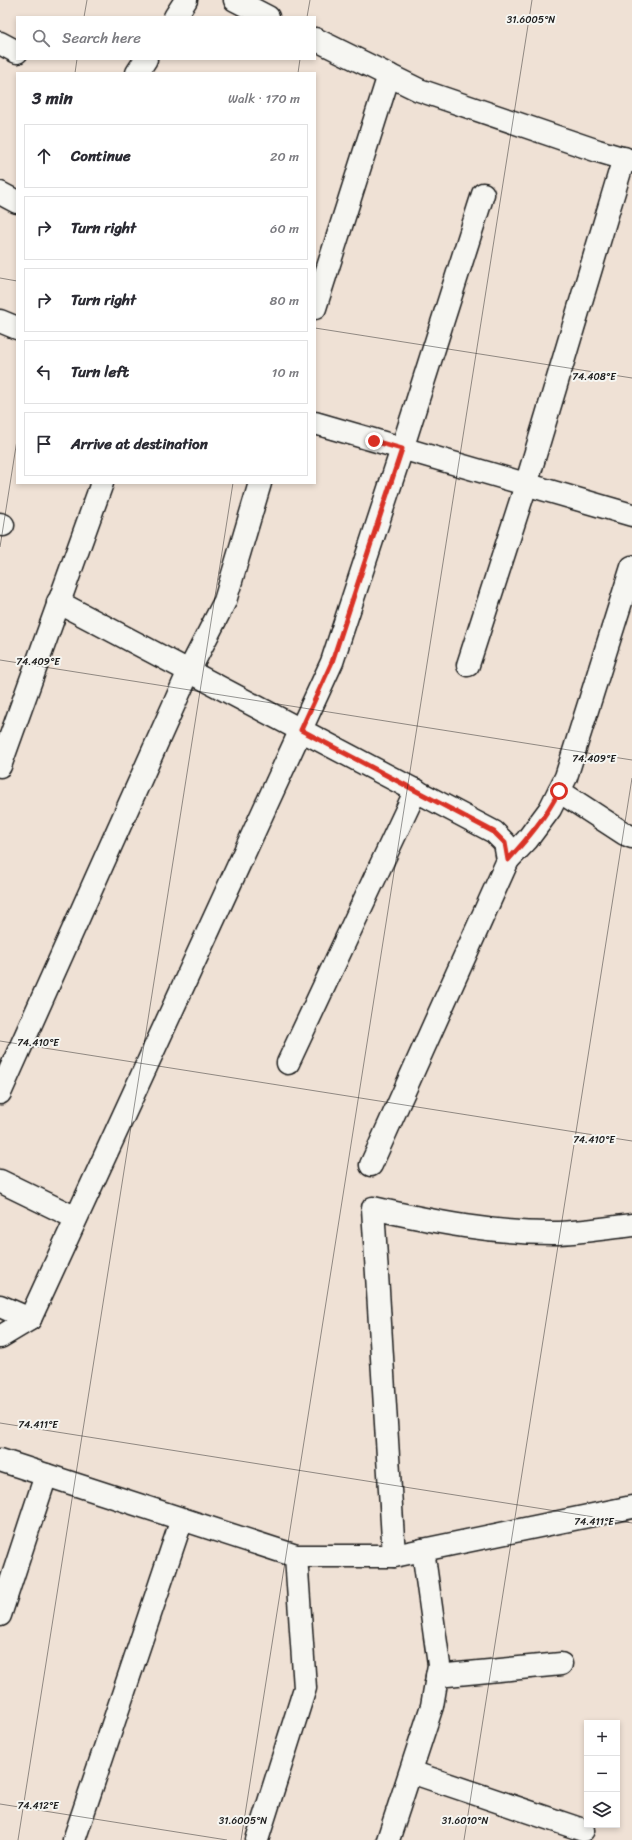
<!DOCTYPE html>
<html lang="en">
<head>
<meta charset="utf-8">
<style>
  :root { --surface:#fff; --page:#f2f2f3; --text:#2b2b33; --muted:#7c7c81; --line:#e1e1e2 }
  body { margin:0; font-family:Sriracha,sans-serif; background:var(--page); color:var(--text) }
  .controls { position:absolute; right:12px; bottom:12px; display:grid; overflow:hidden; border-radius:0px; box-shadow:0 2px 6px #0003 }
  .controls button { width:36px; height:36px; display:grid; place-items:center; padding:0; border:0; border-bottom:1px solid var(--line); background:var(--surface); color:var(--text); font:20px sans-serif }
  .stop { position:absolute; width:12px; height:12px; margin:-9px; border:3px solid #d93025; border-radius:50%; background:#fff }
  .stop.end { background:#d93025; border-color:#fff; box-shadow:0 1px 4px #0008 }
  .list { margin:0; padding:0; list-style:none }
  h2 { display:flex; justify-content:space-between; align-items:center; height:52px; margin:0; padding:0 16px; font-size:17px }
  h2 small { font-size:13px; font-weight:400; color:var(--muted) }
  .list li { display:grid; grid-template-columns:26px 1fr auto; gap:12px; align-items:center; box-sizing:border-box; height:64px; margin:0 8px 8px; padding:0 8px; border:1px solid var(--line); border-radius:0px }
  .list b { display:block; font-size:15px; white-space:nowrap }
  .list em { font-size:13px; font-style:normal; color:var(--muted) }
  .icon { flex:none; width:22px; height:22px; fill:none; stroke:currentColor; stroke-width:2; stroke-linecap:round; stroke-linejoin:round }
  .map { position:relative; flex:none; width:632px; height:1840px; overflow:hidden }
  .search { position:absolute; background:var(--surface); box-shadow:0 2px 6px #0003; left:16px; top:16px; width:300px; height:44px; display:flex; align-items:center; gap:10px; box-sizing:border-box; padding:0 14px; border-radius:0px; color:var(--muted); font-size:15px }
  .panel { position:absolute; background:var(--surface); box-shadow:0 2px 6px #0003; left:16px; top:72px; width:300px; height:412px; border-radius:0px }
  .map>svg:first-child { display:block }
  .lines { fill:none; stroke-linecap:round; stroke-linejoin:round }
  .minor-casing { stroke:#1c1c1c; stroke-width:25 }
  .minor { stroke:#f6f6f2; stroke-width:22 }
  .route { stroke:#d93025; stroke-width:5 }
  .ticks { fill:none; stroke:#1c1c1c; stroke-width:1; stroke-opacity:0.45 }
  .ticks-label { font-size:10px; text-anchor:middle; fill:#1c1c1c; stroke:#f6f6f2; stroke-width:4; stroke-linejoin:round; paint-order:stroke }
</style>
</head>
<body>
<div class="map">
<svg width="632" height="1840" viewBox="0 0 632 1840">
  <rect width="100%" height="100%" fill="#efe1d5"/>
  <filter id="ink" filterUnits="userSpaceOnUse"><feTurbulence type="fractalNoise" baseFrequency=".025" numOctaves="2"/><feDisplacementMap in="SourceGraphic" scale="8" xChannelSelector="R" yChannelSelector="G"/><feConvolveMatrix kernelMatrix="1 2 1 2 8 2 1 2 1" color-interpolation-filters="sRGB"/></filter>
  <g filter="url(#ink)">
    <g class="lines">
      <g class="minor-casing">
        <g id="minor">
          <path d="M 235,0 L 268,17"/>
          <path d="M 175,17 L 186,0"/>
          <path d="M 315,39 L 419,90 L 598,151 L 632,161"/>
          <path d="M 0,43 L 17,52"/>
          <path d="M 137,73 L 146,59"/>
          <path d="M 0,193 L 17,202"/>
          <path d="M 315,308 L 389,75"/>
          <path d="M 0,321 L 17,328"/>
          <path d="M 315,423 L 632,515"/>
          <path d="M 0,524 L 3,525"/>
          <path d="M 58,602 L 494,832 L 505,843 L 508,860 L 371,1165"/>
          <path d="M 468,665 L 526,485 L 624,158"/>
          <path d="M 0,766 L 102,483"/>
          <path d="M 559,791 L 625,834 L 632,837"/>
          <path d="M 508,860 L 527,840 L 550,809 L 566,777 L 632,567"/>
          <path d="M 288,1063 L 416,790"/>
          <path d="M 0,1093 L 189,671 L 225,601 L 260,483"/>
          <path d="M 0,1181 L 76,1218"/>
          <path d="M 0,1306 L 30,1319 L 332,662 L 402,449 L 483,194"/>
          <path d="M 0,1337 L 30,1319"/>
          <path d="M 0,1460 L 296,1556 L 394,1556 L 632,1507"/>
          <path d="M 394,1556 L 373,1208 C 434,1222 496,1234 559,1233 C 583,1232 608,1228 632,1225"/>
          <path d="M 0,1615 L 46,1475"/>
          <path d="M 437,1676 L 561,1664"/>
          <path d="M 411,1772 L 583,1830"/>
          <path d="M 74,1840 L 182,1519"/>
          <path d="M 257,1840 L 305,1688 L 296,1556"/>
          <path d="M 388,1840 L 432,1706 L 439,1665 L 423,1550"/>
        </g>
      </g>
      <use href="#minor" class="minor"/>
    </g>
  </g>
  <g class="lines" filter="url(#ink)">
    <path class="route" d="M 374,441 L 402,449 L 332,662 L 301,730 L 494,832 L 505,843 L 508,860 C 528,838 546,817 559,791"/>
  </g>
  <path class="ticks" d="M 84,17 L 87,0M 307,17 L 310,0M 75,73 L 77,59M 298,73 L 300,59M 0,278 L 17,281M 315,328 L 632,378M 0,547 L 17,440M 0,660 L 632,760M 0,1041 L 632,1141M 0,1423 L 632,1523M 0,1804 L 227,1840M 18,1840 L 233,483M 241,1840 L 532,0M 464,1840 L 632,778"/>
  <g class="ticks-label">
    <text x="531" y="23">31.6005°N</text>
    <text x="594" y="380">74.408°E</text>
    <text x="38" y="665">74.409°E</text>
    <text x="594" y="762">74.409°E</text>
    <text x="38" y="1046">74.410°E</text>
    <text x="594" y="1143">74.410°E</text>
    <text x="38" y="1428">74.411°E</text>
    <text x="594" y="1525">74.411°E</text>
    <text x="38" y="1809">74.412°E</text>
    <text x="243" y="1824">31.6005°N</text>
    <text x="465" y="1824">31.6010°N</text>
  </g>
</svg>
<div class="controls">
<button>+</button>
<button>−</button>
<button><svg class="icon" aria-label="layers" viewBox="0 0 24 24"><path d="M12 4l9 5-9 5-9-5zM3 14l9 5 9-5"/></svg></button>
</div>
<div class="stop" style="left:559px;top:791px"></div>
<div class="stop end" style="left:374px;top:441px"></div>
<div class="search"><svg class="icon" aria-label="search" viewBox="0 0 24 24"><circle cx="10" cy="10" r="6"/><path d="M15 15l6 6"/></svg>Search here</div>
<section class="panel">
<h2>3 min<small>Walk · 170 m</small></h2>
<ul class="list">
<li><svg class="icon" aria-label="ahead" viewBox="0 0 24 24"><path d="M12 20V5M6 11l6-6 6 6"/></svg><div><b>Continue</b></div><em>20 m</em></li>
<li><svg class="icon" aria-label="right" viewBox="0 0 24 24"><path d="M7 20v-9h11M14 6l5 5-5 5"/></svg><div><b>Turn right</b></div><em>60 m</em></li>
<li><svg class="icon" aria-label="right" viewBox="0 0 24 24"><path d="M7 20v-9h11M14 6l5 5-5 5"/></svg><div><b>Turn right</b></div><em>80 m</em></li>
<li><svg class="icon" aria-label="left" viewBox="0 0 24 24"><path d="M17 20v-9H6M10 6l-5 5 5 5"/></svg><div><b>Turn left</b></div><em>10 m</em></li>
<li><svg class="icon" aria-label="arrive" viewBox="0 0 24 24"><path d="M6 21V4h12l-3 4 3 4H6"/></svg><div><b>Arrive at destination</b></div></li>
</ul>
</section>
</div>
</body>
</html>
